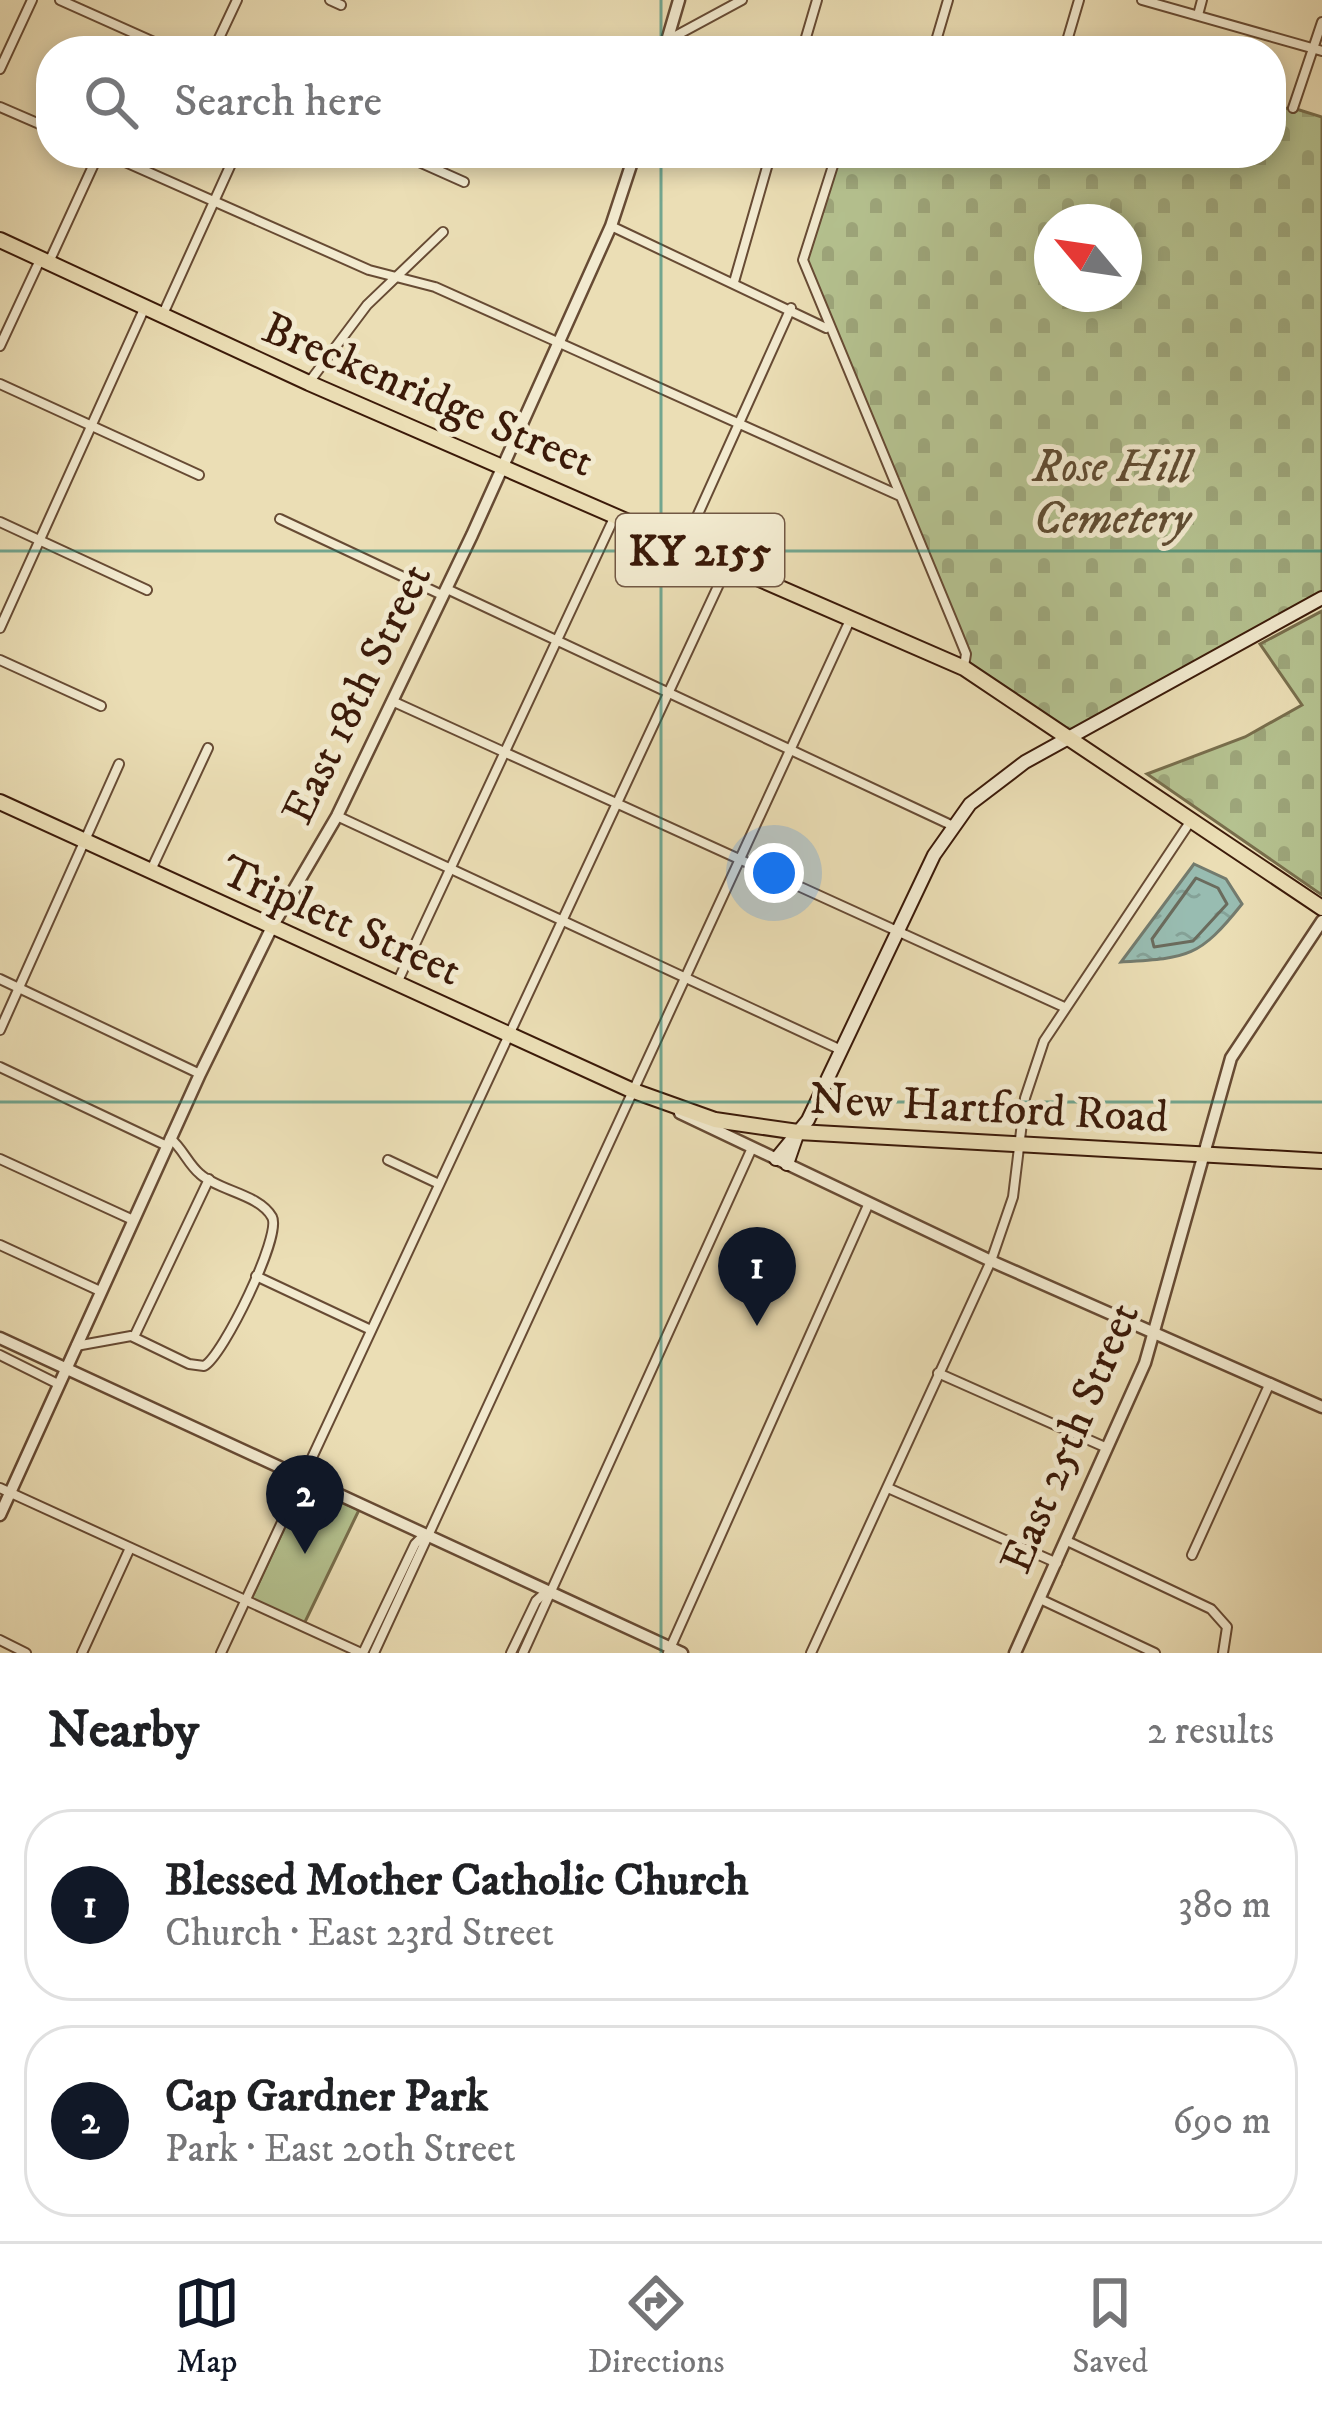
<!DOCTYPE html>
<html lang="en">
<head>
<meta charset="utf-8">
<style>
  :root { --surface:#fff; --page:#f6f6f6; --text:#202124; --muted:#757577; --line:#e0e0e0; --accent:#111827 }
  body { margin:0; font-family:"IM FELL DW Pica",serif; background:var(--page); color:var(--text) }
  .compass { position:absolute; left:1034px; top:204px; width:108px; height:108px; border-radius:50%; background:var(--surface); box-shadow:0 6px 18px #0003; rotate:299deg }
  .you { position:absolute; left:774px; top:873px; width:42px; height:42px; margin:-30px; border:9px solid #fff; border-radius:50%; background:#1a73e8; box-shadow:0 0 0 18px #1a73e833 }
  .badge { display:grid; place-items:center; width:78px; height:78px; border-radius:50%; background:var(--accent); color:#fff; font-size:39px; font-weight:700 }
  .pin { position:absolute; translate:-50% -99px; filter:drop-shadow(0 3px 6px #0008) }
  .pin::after { content:''; position:absolute; top:63px; width:42px; height:36px; background:inherit; clip-path:polygon(0 0,100% 0,50% 100%) }
  .list { margin:0; padding:0; list-style:none }
  h2 { display:flex; justify-content:space-between; align-items:center; height:156px; margin:0; padding:0 48px; font-size:51px }
  h2 small { font-size:39px; font-weight:400; color:var(--muted) }
  .list li { display:grid; grid-template-columns:78px 1fr auto; gap:36px; align-items:center; box-sizing:border-box; height:192px; margin:0 24px 24px; padding:0 24px; border:3px solid var(--line); border-radius:48px }
  .list b { display:block; font-size:45px; white-space:nowrap }
  .list p { margin:0; font-size:39px; white-space:nowrap; color:var(--muted) }
  .list em { font-size:39px; font-style:normal; color:var(--muted) }
  .icon { flex:none; width:66px; height:66px; fill:none; stroke:currentColor; stroke-width:2; stroke-linecap:round; stroke-linejoin:round }
  .map { position:relative; flex:none; width:1322px; height:1653px; overflow:hidden }
  .search { position:absolute; background:var(--surface); box-shadow:0 6px 18px #0003; left:36px; right:36px; top:36px; height:132px; display:flex; align-items:center; gap:30px; box-sizing:border-box; padding:0 42px; border-radius:48px; color:var(--muted); font-size:45px }
  .sheet { height:588px; background:var(--surface) }
  nav { display:flex; justify-content:space-around; align-items:center; box-sizing:border-box; height:168px; border-top:3px solid var(--line); background:var(--surface); font-size:33px; color:var(--muted) }
  nav a { display:grid; justify-items:center; gap:6px }
  nav .on { color:var(--accent) }
  .map>svg:first-child { display:block }
  .cemetery { fill:url(#cemetery-stones); stroke:#786e4c; stroke-width:3; fill-rule:evenodd }
  .green { fill:#b5c290; stroke:#786e4c; stroke-width:3 }
  .water { fill:url(#water-ripples); stroke:#737b6e; stroke-width:3 }
  .lines { fill:none; stroke-linecap:round; stroke-linejoin:round }
  .shore { stroke:#6a6b5d; stroke-width:3 }
  .minor-casing { stroke:#674b34; stroke-width:12 }
  .tertiary-casing { stroke:#674b34; stroke-width:15 }
  .secondary-casing { stroke:#3b1a09; stroke-width:16 }
  .primary-casing { stroke:#3b1a09; stroke-width:18 }
  .minor { stroke:#f2eacf; stroke-width:8 }
  .tertiary { stroke:#f2eacf; stroke-width:10 }
  .secondary { stroke:#f2eacf; stroke-width:12 }
  .primary { stroke:#ebdeb5; stroke-width:14 }
  .grid { fill:none; stroke:#0f766e; stroke-width:3; stroke-opacity:0.55 }
  .labels { text-anchor:middle; stroke-width:10; stroke-linejoin:round; paint-order:stroke }
  .shield { fill:#f2eacf; stroke:#725844; stroke-width:3 }
  .shield-label { font-size:42px; font-weight:bold; fill:#3b1a09 }
  .street-label { font-size:45px; fill:#3b1a09; stroke:#f2eacf }
  .park-label { font-size:45px; font-style:italic; fill:#604c32; stroke:#f2eacf }
</style>
</head>
<body>
<div class="map">
<svg width="1322" height="1653" viewBox="0 0 1322 1653">
  <defs>
    <pattern id="cemetery-stones" width="16" height="16" patternUnits="userSpaceOnUse" patternTransform="scale(3)"><rect width="16" height="16" fill="#b5c290"/><path d="M2 7V4a2 2 0 0 1 4 0v3zM10 15v-3a2 2 0 0 1 4 0v3z" fill="#9da67b"/></pattern>
    <pattern id="water-ripples" width="26" height="14" patternUnits="userSpaceOnUse" patternTransform="scale(3)"><rect width="26" height="14" fill="#98bcb1"/><path d="M2 4q2-2 4 0t4 0M15 11q2-2 4 0t4 0" fill="none" stroke="#84a197"/></pattern>
  </defs>
  <rect width="100%" height="100%" fill="#ebdeb5"/>
  <filter id="stains"><feTurbulence type="fractalNoise" baseFrequency=".00167" numOctaves="4"/><feColorMatrix values="0 0 0 0 .2 0 0 0 0 .09 0 0 0 0 .02 0 0 0 .5 -.17"/></filter>
  <radialGradient id="worn" r=".72"><stop offset=".6" stop-color="#630" stop-opacity="0"/><stop offset="1" stop-color="#630" stop-opacity=".3"/></radialGradient>
  <g class="cemetery">
    <path d="M 1293,108 L 1322,117 L 1322,598 L 1071,736 L 964,668 L 966,654 L 803,260 L 837,153 L 1271,153 L 1271,109 ZM 1052,222 L 1124,222 L 1124,294 L 1052,294 Z"/>
    <path d="M 1322,611 L 1322,895 L 1147,774 L 1245,737 L 1302,705 L 1260,644 Z"/>
  </g>
  <path class="green" d="M 304,1486 L 359,1510 L 304,1624 L 251,1599 Z"/>
  <path class="water" d="M 1194,864 L 1226,879 L 1242,904 C 1199,958 1188,958 1121,962 Z"/>
  <g class="lines">
    <path class="shore" d="M 1196,878 L 1218,888 L 1227,904 L 1193,941 L 1154,947 L 1152,939 Z"/>
    <g class="minor-casing">
      <g id="minor">
        <path d="M 60,0 L 174,51"/>
        <path d="M 330,0 L 341,5"/>
        <path d="M 1142,0 L 1322,51"/>
        <path d="M 1198,15 L 1202,0"/>
        <path d="M 668,40 L 742,0"/>
        <path d="M 213,51 L 237,0"/>
        <path d="M 802,51 L 817,0"/>
        <path d="M 933,51 L 948,0"/>
        <path d="M 1064,51 L 1079,0"/>
        <path d="M 0,69 L 32,0"/>
        <path d="M 0,107 L 51,129"/>
        <path d="M 1293,108 L 1322,22"/>
        <path d="M 105,153 L 369,270 L 435,287 L 898,495"/>
        <path d="M 399,153 L 464,182"/>
        <path d="M 837,153 L 803,260 L 955,627 L 966,654 L 964,666"/>
        <path d="M 611,226 L 826,328"/>
        <path d="M 49,262 L 99,153"/>
        <path d="M 734,282 L 771,153"/>
        <path d="M 163,314 L 236,153"/>
        <path d="M 0,346 L 40,260"/>
        <path d="M 310,381 L 367,305 L 443,232"/>
        <path d="M 0,384 L 199,475"/>
        <path d="M 280,519 L 442,595"/>
        <path d="M 0,522 L 147,590"/>
        <path d="M 685,543 L 791,308"/>
        <path d="M 447,589 L 951,825"/>
        <path d="M 0,628 L 145,307"/>
        <path d="M 0,660 L 101,706"/>
        <path d="M 392,701 L 1064,1007"/>
        <path d="M 337,816 L 841,1050"/>
        <path d="M 151,870 L 208,748"/>
        <path d="M 0,979 L 200,1074"/>
        <path d="M 397,983 L 614,518"/>
        <path d="M 0,1030 L 119,764"/>
        <path d="M 0,1067 L 167,1146"/>
        <path d="M 0,1159 L 133,1220"/>
        <path d="M 388,1160 L 439,1184"/>
        <path d="M 0,1245 L 100,1291"/>
        <path d="M 256,1276 L 371,1330"/>
        <path d="M 134,1337 L 209,1179"/>
        <path d="M 76,1346 L 131,1336 L 189,1364 L 204,1366 C 223,1356 282,1235 272,1217 C 259,1194 219,1191 200,1174 C 188,1164 183,1149 170,1138"/>
        <path d="M 0,1355 L 58,1384"/>
        <path d="M 938,1373 L 1107,1448"/>
        <path d="M 0,1488 L 361,1653"/>
        <path d="M 888,1488 L 1057,1563"/>
        <path d="M 1067,1541 L 1211,1609 L 1227,1627 L 1223,1653"/>
        <path d="M 1192,1555 L 1270,1383"/>
        <path d="M 1040,1599 L 1155,1653"/>
        <path d="M 0,1640 L 26,1653"/>
        <path d="M 82,1653 L 130,1548"/>
        <path d="M 221,1653 L 727,567"/>
        <path d="M 363,1653 L 415,1544 L 424,1535"/>
        <path d="M 374,1653 L 851,618"/>
        <path d="M 511,1653 L 536,1601 L 546,1592"/>
        <path d="M 523,1653 L 752,1148"/>
        <path d="M 668,1653 L 869,1203"/>
        <path d="M 811,1653 L 991,1261 L 1013,1197 L 1025,1098 L 1044,1041 L 1190,822"/>
      </g>
    </g>
    <g class="tertiary-casing">
      <g id="tertiary">
        <path d="M 664,51 L 679,0"/>
        <path d="M 680,1113 L 991,1261 L 1322,1407"/>
        <path d="M 0,1338 L 682,1653"/>
        <path d="M 0,1515 L 200,1074 L 272,927 L 337,816 L 472,535 L 611,226 L 635,153"/>
        <path d="M 1015,1653 L 1145,1363 L 1231,1058 L 1322,921"/>
      </g>
    </g>
    <g class="secondary-casing">
      <g id="secondary">
        <path d="M 776,1159 L 808,1120 L 934,855 L 970,804 L 1025,762 L 1322,598"/>
        <path d="M 787,1164 L 798,1132"/>
      </g>
    </g>
    <g class="primary-casing">
      <g id="primary">
        <path d="M 0,240 L 309,383 L 964,668 L 1322,908"/>
        <path d="M 0,802 L 631,1090 L 715,1120 L 798,1132 L 1322,1161"/>
      </g>
    </g>
    <use href="#minor" class="minor"/>
    <use href="#tertiary" class="tertiary"/>
    <use href="#secondary" class="secondary"/>
    <use href="#primary" class="primary"/>
  </g>
  <path class="grid" d="M 661,0 L 661,51M 661,153 L 661,1653M 0,551 L 1322,551M 0,1102 L 1322,1102"/>
  <g class="labels">
    <rect class="shield" x="616" y="514" width="168" height="72" rx="9"/>
    <g class="shield-label">
      <text x="700" y="565">KY 2155</text>
    </g>
    <g class="street-label">
      <text transform="translate(429 393) rotate(23)" y="16">Breckenridge Street</text>
      <text transform="translate(355 693) rotate(-64)" y="16">East 18th Street</text>
      <text transform="translate(342 919) rotate(24)" y="16">Triplett Street</text>
      <text transform="translate(989 1106) rotate(3)" y="16">New Hartford Road</text>
      <text transform="translate(1068 1437) rotate(-67)" y="16">East 25th Street</text>
    </g>
    <g class="park-label">
      <text x="1112" y="481">Rose Hill<tspan x="1112" dy="52">Cemetery</tspan></text>
    </g>
  </g>
  <rect width="100%" height="100%" filter="url(#stains)"/>
  <rect width="100%" height="100%" fill="url(#worn)"/>
</svg>
<svg class="compass" viewBox="-18 -18 36 36"><path d="M0-13l5 13h-10z" fill="#e53935"/><path d="M0 13l5-13h-10z" fill="#757577"/></svg>
<div class="you"></div>
<div class="pin badge" style="left:757px;top:1326px">1</div>
<div class="pin badge" style="left:305px;top:1554px">2</div>
<div class="search"><svg class="icon" aria-label="search" viewBox="0 0 24 24"><circle cx="10" cy="10" r="6"/><path d="M15 15l6 6"/></svg>Search here</div>
</div>
<section class="sheet">
<h2>Nearby<small>2 results</small></h2>
<ul class="list">
<li><span class="badge">1</span><div><b>Blessed Mother Catholic Church</b><p>Church · East 23rd Street</p></div><em>380 m</em></li>
<li><span class="badge">2</span><div><b>Cap Gardner Park</b><p>Park · East 20th Street</p></div><em>690 m</em></li>
</ul>
</section>
<nav>
<a class="on"><svg class="icon" aria-label="map" viewBox="0 0 24 24"><path d="M3 6l6-2 6 2 6-2v14l-6 2-6-2-6 2zM9 4v14M15 6v14"/></svg>Map</a>
<a><svg class="icon" aria-label="directions" viewBox="0 0 24 24"><path d="M12 3l9 9-9 9-9-9zM9 14v-3h6M13 9l2 2-2 2"/></svg>Directions</a>
<a><svg class="icon" aria-label="saved" viewBox="0 0 24 24"><path d="M7 4h10v16l-5-4-5 4z"/></svg>Saved</a>
</nav>
</body>
</html>
